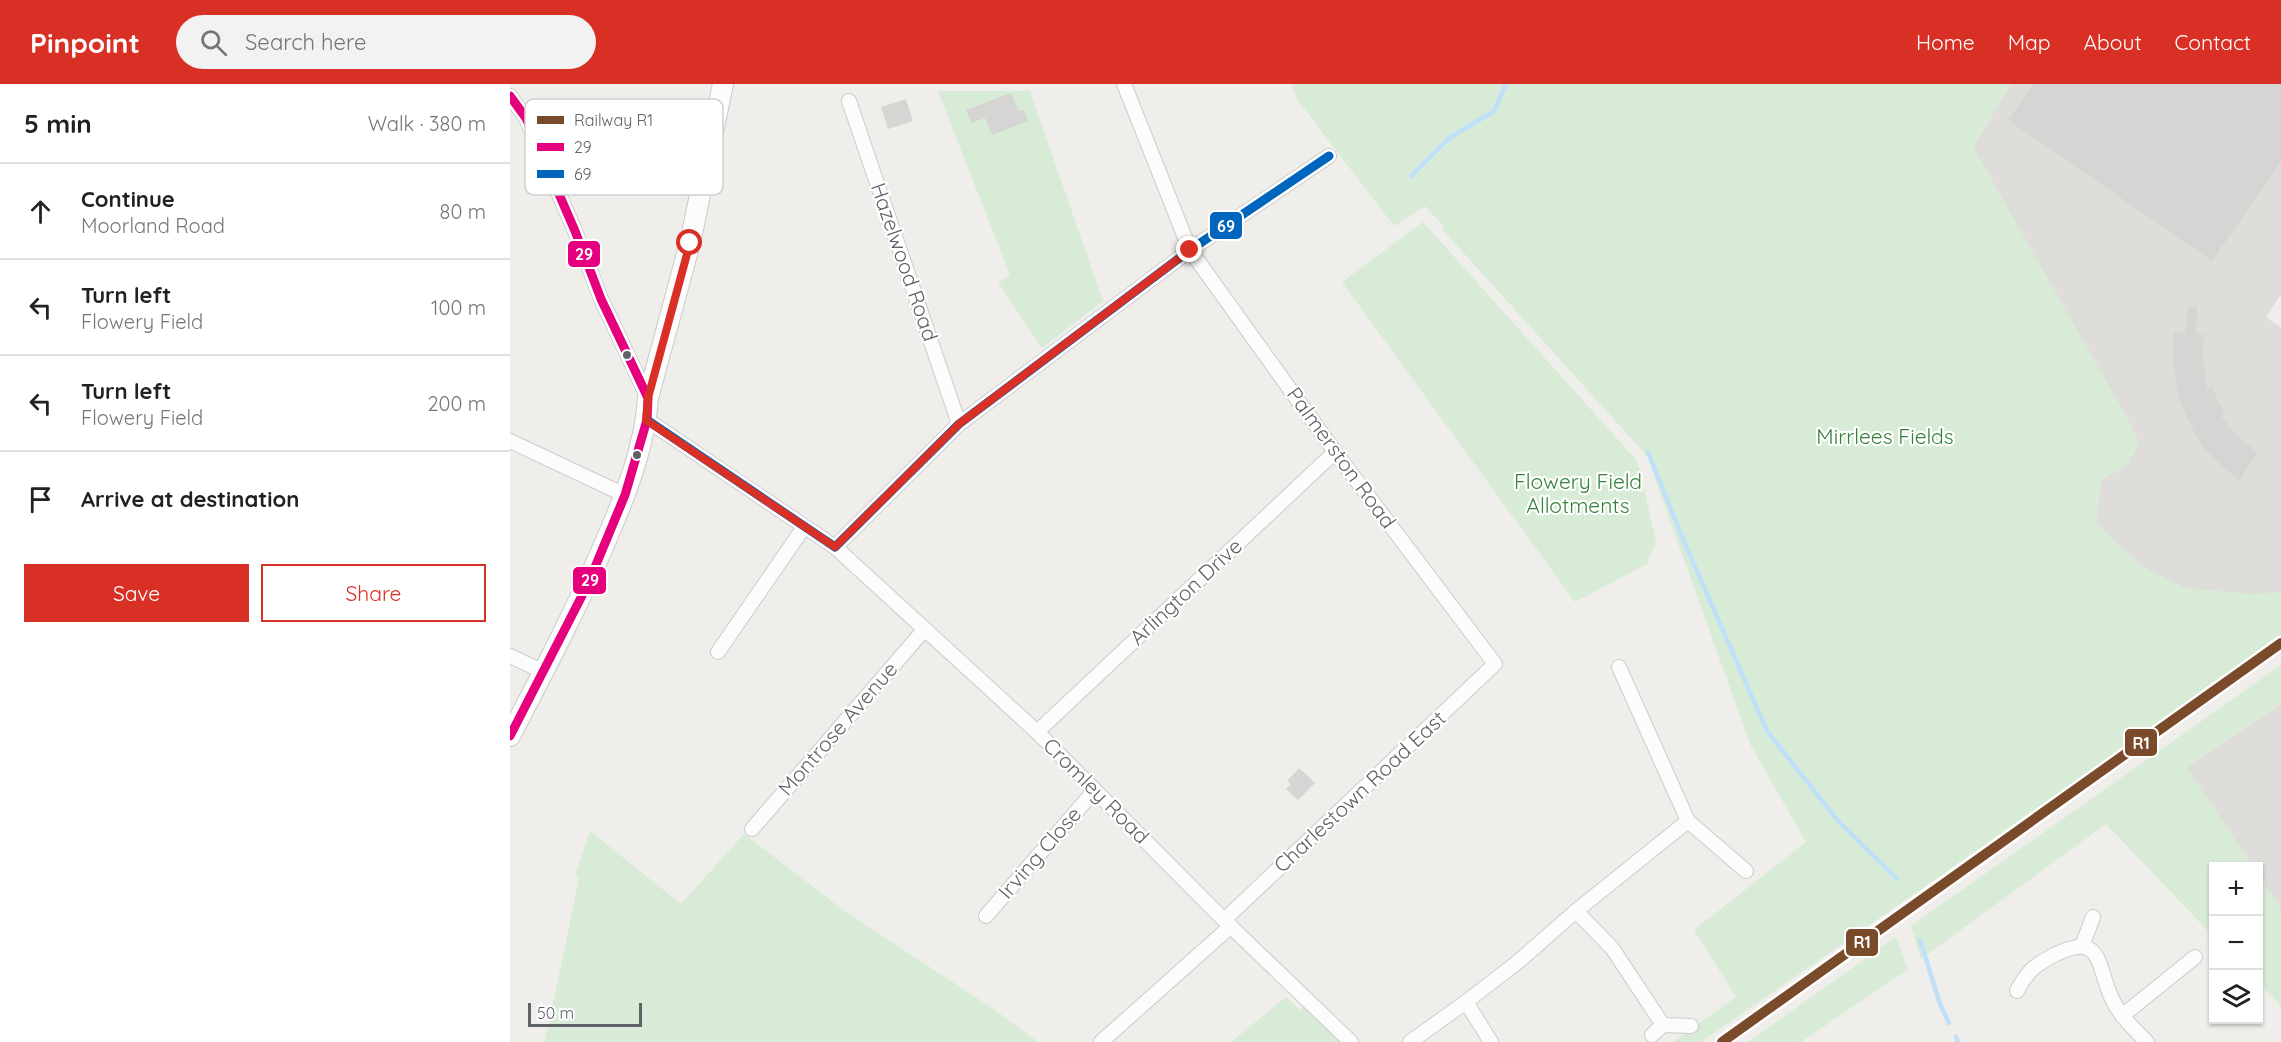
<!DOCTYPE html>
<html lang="en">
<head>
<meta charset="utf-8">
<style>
  :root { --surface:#fff; --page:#f2f2f2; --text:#202124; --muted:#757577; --line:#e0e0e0; --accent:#d93025 }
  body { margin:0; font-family:Quicksand,sans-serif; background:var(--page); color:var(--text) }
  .controls { position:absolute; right:18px; bottom:18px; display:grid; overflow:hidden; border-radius:0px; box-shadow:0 2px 4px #0004 }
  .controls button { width:54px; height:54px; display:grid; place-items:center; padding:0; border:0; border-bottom:2px solid var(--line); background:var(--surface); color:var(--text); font:30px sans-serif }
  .scale { position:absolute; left:18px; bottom:15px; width:114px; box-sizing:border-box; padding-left:6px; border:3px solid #5f6368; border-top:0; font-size:16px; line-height:21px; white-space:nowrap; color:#5f6368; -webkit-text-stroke:4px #fff; paint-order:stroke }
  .stop { position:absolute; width:18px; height:18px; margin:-14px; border:4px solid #d93025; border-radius:50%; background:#fff }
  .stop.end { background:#d93025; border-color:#fff; box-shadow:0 2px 6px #0008 }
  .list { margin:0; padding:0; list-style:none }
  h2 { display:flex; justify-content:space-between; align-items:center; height:78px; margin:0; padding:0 24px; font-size:26px }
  h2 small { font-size:20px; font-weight:400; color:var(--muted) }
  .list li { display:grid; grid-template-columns:39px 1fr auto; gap:18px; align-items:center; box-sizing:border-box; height:96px; padding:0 24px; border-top:2px solid var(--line) }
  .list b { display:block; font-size:22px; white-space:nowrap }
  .list p { margin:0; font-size:20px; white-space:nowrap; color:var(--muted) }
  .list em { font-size:20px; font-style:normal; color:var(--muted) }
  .actions { display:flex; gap:12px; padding:18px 24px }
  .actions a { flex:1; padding:14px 0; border:2px solid var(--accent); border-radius:0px; text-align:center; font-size:21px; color:var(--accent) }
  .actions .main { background:var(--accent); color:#fff }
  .icon { flex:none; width:33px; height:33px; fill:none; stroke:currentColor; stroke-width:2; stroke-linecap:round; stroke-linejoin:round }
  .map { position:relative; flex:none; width:1771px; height:958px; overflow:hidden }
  header { display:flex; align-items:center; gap:36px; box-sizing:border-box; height:84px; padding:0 30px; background:var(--accent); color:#fff }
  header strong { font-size:28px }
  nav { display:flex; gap:33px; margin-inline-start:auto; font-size:21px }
  .search { width:420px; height:54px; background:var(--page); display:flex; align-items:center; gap:15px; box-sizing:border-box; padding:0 21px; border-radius:33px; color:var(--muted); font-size:22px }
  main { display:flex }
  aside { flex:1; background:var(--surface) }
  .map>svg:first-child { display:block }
  .industrial { fill:#dfddda }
  .green { fill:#d8ebd6 }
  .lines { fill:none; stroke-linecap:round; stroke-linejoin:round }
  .stream { stroke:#bfe0f9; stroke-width:4.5 }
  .building { fill:#d6d5d3 }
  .street-casing { stroke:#cbcccc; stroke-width:16 }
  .secondary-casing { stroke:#cacacb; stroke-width:22 }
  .street { stroke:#fdfcfc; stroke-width:14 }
  .secondary { stroke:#fdfcfc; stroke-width:20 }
  .bus-1-casing { stroke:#fff; stroke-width:14 }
  .bus-2-casing { stroke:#fff; stroke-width:14 }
  .bus-1 { stroke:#e5007d; stroke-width:9 }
  .bus-2 { stroke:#0065bd; stroke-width:9 }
  .rail-1-casing { stroke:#fff; stroke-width:15 }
  .rail-1 { stroke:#7a4b2a; stroke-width:10 }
  .route { stroke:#d93025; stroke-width:8 }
  .bus-dot { fill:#5f6368; stroke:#fff; stroke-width:2 }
  .labels { text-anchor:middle; stroke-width:4.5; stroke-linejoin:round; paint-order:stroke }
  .street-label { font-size:21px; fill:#5f6368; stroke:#fff }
  .park-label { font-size:21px; fill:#348238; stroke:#fff }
  .key { fill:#fff; stroke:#cfd0d2; stroke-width:1.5 }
  .key-label { font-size:16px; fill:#5f6368 }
  .line-badge { stroke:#fff; stroke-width:2 }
  .badge-label { font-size:16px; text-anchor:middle; font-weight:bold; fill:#fff }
</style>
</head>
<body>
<header>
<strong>Pinpoint</strong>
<div class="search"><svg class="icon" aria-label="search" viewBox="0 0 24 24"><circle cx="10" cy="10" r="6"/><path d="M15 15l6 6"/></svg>Search here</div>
<nav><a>Home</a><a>Map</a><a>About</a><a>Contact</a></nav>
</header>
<main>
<aside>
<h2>5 min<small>Walk · 380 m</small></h2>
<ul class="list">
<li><svg class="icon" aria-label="ahead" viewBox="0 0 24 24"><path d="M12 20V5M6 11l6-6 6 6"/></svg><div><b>Continue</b><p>Moorland Road</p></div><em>80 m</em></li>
<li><svg class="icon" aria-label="left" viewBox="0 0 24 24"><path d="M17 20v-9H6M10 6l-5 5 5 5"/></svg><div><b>Turn left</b><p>Flowery Field</p></div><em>100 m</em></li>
<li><svg class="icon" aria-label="left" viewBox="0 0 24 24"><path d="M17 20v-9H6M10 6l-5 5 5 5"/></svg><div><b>Turn left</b><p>Flowery Field</p></div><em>200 m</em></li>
<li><svg class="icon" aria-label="arrive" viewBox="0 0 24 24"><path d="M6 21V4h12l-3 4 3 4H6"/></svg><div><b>Arrive at destination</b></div></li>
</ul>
<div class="actions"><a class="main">Save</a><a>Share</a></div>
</aside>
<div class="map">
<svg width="1771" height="958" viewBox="0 0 1771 958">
  <rect width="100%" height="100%" fill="#efeeea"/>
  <g class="industrial">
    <path d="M 1501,0 L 1771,0 L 1771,210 L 1756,233 L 1771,243 L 1771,543 L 1704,591 L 1586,439 L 1602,311 L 1463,63 Z"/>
    <path d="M 1771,619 L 1771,920 L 1749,897 L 1748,782 L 1704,782 L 1596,739 Z"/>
  </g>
  <g class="green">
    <path d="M 782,0 L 1501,0 L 1463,63 L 1616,332 L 1629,359 L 1618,381 L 1591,396 L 1586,439 L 1633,483 L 1675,504 L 1743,510 L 1771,508 L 1771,551 L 1482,756 L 1191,958 L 1163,958 L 1226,913 L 1184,846 L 1296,758 L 1240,660 L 1137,372 L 932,145 L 935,144 L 915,122 L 884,142 L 787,15 Z"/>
    <path d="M 428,7 L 520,7 L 593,217 L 532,264 L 488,198 L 500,191 Z"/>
    <path d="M 913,138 L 1128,378 L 1146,458 L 1137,480 L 1065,518 L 832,198 Z"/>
    <path d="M 1771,581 L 1771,618 L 1677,684 L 1743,782 L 1704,782 L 1703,852 L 1596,740 L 1411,875 L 1401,842 Z"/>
    <path d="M 80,747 L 171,820 L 234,750 L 336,828 L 485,926 L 528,958 L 35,958 L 69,795 L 65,792 Z"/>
    <path d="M 1748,791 L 1771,824 L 1771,922 L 1749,899 Z"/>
    <path d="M 1386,853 L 1398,885 L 1291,958 L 1238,958 Z"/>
    <path d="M 776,913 L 790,926 L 793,923 L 831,958 L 721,958 Z"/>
  </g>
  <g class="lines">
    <g class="stream">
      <path d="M 901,92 L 939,54 L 984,27 L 996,0"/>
      <path d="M 1138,368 L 1173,455 L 1257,647 L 1328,737 L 1387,795"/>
      <path d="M 1410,856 L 1430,920 L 1439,939"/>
      <path d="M 1446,953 L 1448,958"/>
    </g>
  </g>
  <g class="building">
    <path d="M 1523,0 L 1771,0 L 1771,78 L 1702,177 L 1498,36 Z"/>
    <path d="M 501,9 L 509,27 L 514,26 L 518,37 L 482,51 L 475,34 L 461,39 L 456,26 Z"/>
    <path d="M 396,15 L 403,37 L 378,45 L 371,23 Z"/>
    <path d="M 1678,222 L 1687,223 L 1686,250 L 1695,251 L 1692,264 L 1697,305 L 1702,303 L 1714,330 L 1711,332 L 1724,348 L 1747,369 L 1730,396 L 1714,384 L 1693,363 L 1685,350 L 1668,313 L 1663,276 L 1664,248 L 1675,249 Z"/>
    <path d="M 789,684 L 805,699 L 788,716 L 776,705 L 781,700 L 777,697 Z"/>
  </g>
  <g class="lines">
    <g class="street-casing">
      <g id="street">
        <path d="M 614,0 L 680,166 L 825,368 L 985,580 L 714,836"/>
        <path d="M 0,12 L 16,34 L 65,147 L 91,215 L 138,314"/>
        <path d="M 339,17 L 449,340"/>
        <path d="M 137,336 L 325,463 L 449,340 L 680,166 L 819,72"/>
        <path d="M 0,357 L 115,411"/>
        <path d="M 325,463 L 527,648 L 714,836 L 841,958"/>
        <path d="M 208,568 L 294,443"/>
        <path d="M 0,572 L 34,588"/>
        <path d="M 527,648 L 825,368"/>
        <path d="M 1178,737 L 1236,787"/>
        <path d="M 242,745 L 414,546"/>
        <path d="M 1066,827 L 1102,864 L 1153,941"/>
        <path d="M 476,832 L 584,707"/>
        <path d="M 1572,862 L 1583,833"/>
        <path d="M 1507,907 C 1518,886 1525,881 1546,870 C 1593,847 1587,883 1602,915 C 1610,932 1624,945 1637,958"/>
        <path d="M 956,918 L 981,958"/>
        <path d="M 1612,932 L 1685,873"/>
        <path d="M 1142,951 L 1153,941 L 1181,942"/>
        <path d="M 591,958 L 721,842"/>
        <path d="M 900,958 L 956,918 L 1009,877 L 1066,827 L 1178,737 L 1109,583"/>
      </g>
    </g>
    <g class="secondary-casing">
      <path id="secondary" d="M 0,652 C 34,587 68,522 97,454 C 116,410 135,362 138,314 L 180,159 L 213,0"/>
    </g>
    <use href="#street" class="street"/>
    <use href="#secondary" class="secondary"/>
    <g class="bus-1-casing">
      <path id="bus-1" d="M 0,12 L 16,34 L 65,147 L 91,215 L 138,314 L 137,336 L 115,411 L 78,500 L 0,652"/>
    </g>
    <g class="bus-2-casing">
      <path id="bus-2" d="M 137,336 L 325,463 L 449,340 L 680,166 L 819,72"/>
    </g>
    <use href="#bus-1" class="bus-1"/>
    <use href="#bus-2" class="bus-2"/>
    <g class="rail-1-casing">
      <path id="rail-1" d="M 1212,958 L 1771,559"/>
    </g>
    <use href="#rail-1" class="rail-1"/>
  </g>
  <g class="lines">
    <path class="route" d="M 180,159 L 138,314 L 136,336 L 325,463 L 449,340 L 680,166"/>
  </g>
  <g class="bus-dot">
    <circle cx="117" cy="271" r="5"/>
    <circle cx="127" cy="371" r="5"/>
  </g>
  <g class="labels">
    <g class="street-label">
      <text transform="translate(394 178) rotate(71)" y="7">Hazelwood Road</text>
      <text transform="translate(831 374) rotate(54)" y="7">Palmerston Road</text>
      <text transform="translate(676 508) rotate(-43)" y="7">Arlington Drive</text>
      <text transform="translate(328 645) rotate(-49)" y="7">Montrose Avenue</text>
      <text transform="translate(586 707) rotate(45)" y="7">Cromley Road</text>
      <text transform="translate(850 708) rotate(-43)" y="7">Charlestown Road East</text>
      <text transform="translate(530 769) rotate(-49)" y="7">Irving Close</text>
    </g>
    <g class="park-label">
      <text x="1375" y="360">Mirrlees Fields</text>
      <text x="1068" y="405">Flowery Field<tspan x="1068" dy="24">Allotments</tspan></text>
    </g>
  </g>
  <rect x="15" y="15" width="198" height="96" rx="9" class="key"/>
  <rect x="27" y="32" width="27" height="8" fill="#7a4b2a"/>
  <rect x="27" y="59" width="27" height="8" fill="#e5007d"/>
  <rect x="27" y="86" width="27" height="8" fill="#0065bd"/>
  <g class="key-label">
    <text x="64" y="42">Railway R1</text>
    <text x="64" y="69">29</text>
    <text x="64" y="96">69</text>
  </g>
  <g class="line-badge">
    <rect x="699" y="127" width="34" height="29" rx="6" fill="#0065bd"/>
    <rect x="57" y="156" width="34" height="28" rx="6" fill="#e5007d"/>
    <rect x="62" y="482" width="35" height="29" rx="6" fill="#e5007d"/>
    <rect x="1614" y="644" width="34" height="29" rx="6" fill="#7a4b2a"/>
    <rect x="1335" y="844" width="34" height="29" rx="6" fill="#7a4b2a"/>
  </g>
  <g class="badge-label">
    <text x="716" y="148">69</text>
    <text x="74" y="176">29</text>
    <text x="80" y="502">29</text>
    <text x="1631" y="665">R1</text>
    <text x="1352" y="864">R1</text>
  </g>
</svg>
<div class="controls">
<button>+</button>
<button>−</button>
<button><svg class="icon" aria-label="layers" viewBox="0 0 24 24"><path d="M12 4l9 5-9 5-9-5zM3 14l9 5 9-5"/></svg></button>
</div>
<div class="scale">50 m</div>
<div class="stop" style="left:180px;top:159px"></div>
<div class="stop end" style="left:680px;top:166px"></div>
</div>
</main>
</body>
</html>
